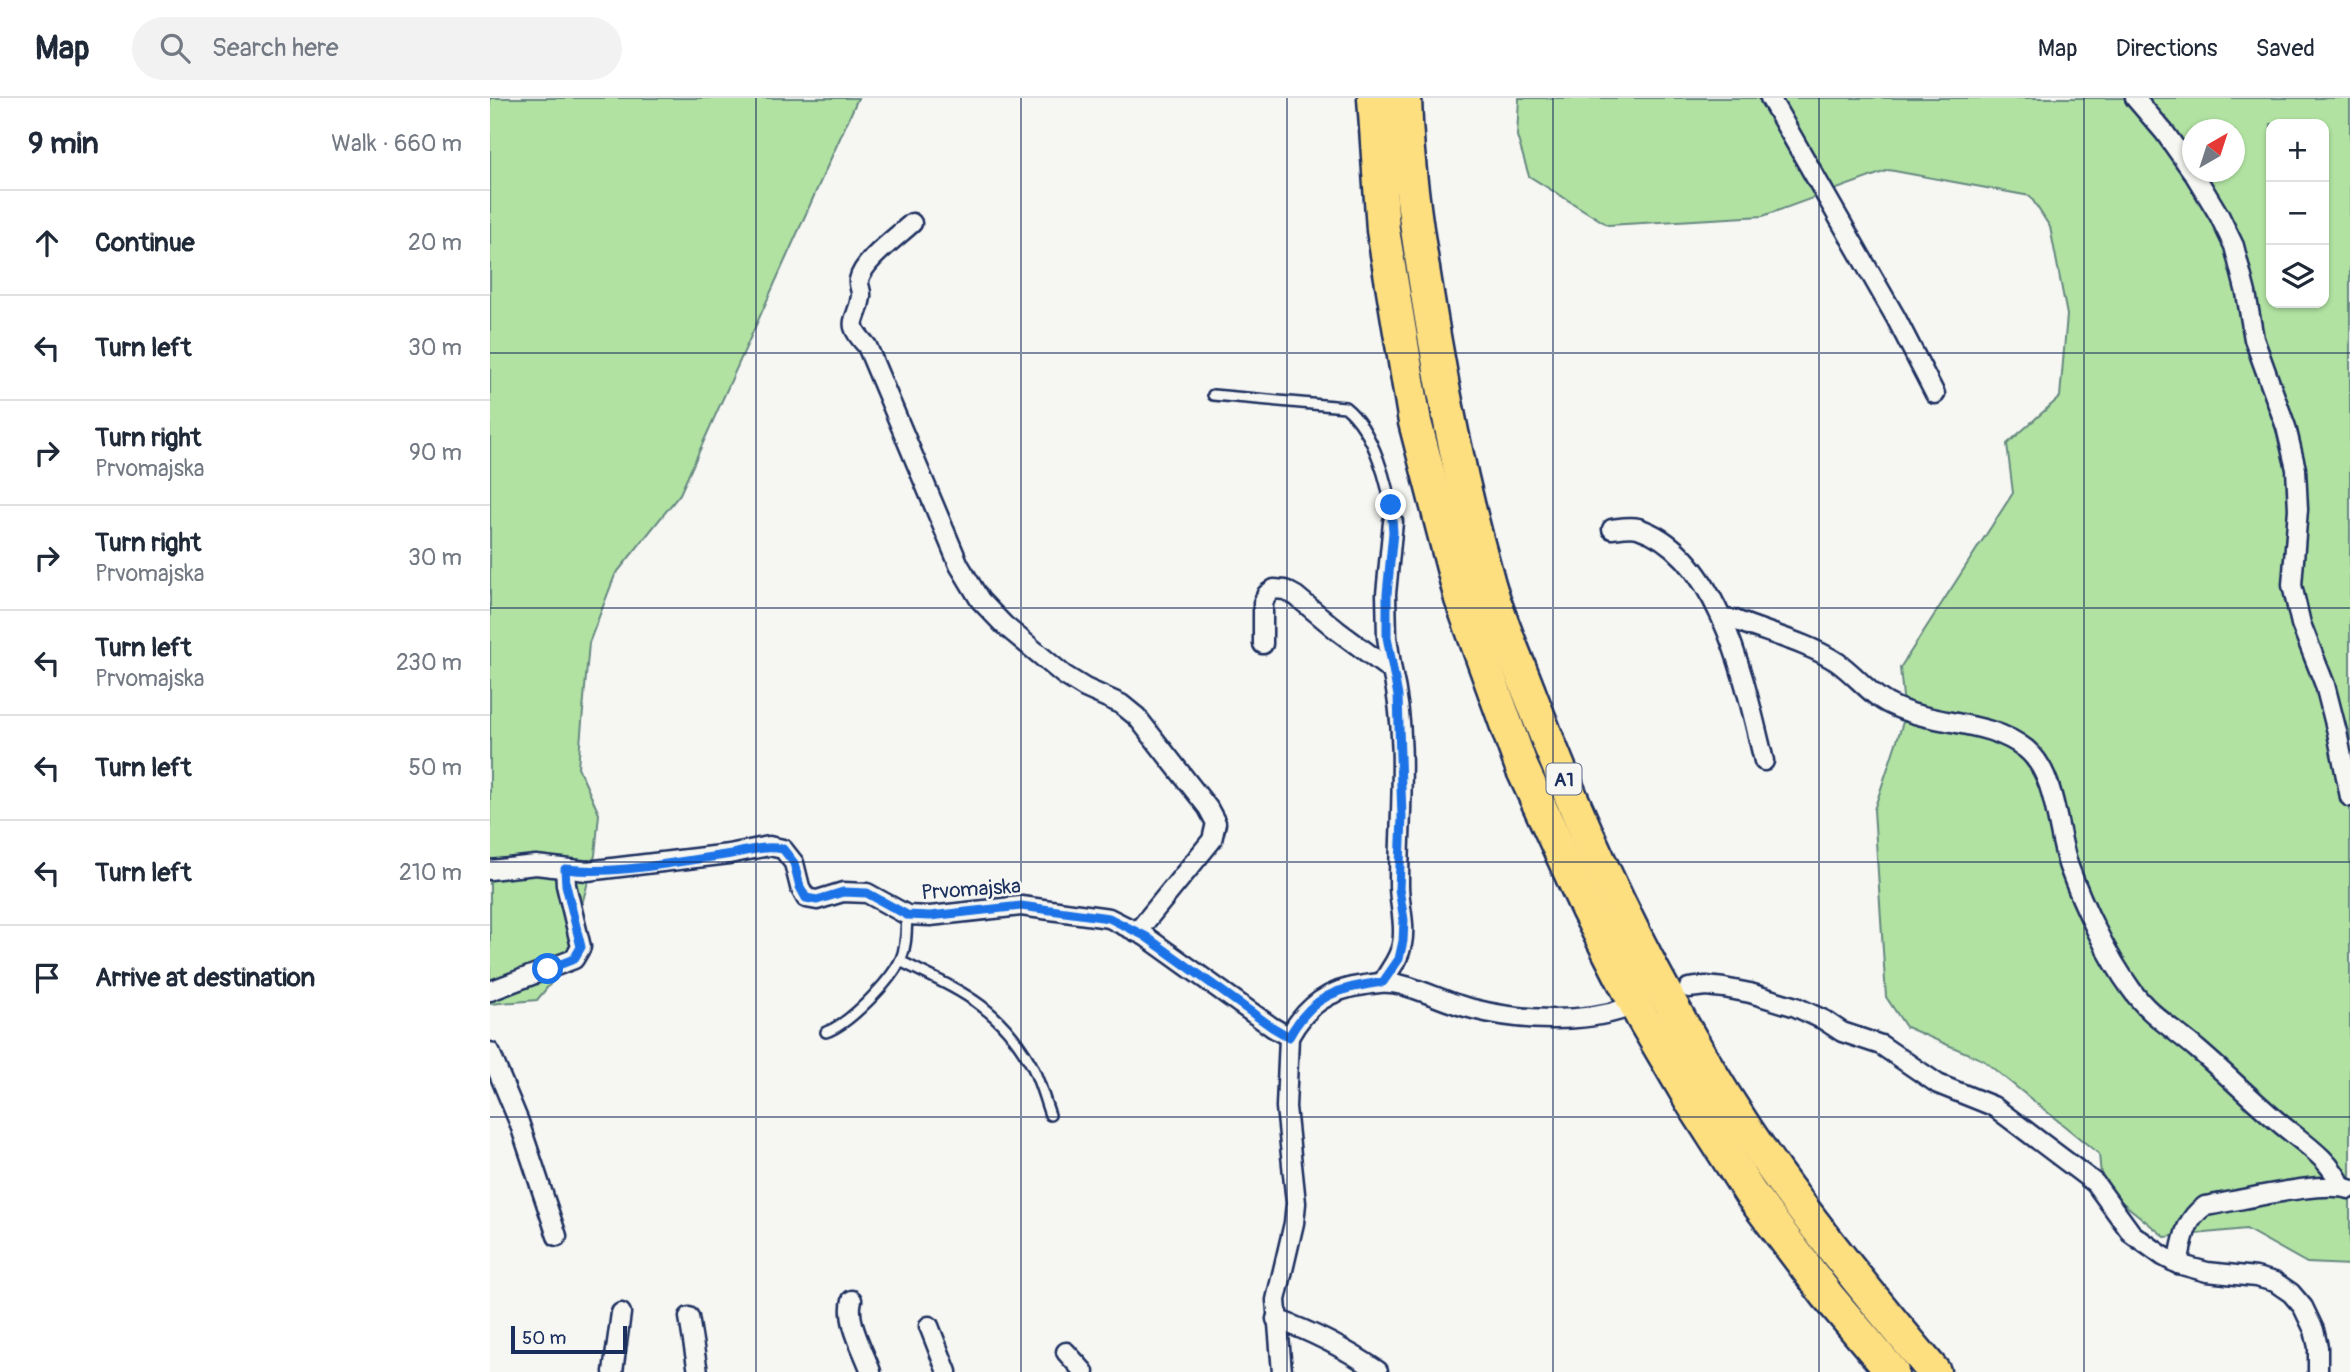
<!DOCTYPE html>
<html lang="en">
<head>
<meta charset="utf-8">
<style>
  :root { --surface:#fff; --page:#f2f2f3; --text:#1f2937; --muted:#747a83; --line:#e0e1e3 }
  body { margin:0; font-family:Pangolin,sans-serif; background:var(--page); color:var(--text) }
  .controls { position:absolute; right:21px; top:21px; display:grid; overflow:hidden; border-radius:14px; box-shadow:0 2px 5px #0004 }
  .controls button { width:63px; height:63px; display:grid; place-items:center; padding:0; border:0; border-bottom:2px solid var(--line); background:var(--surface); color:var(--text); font:35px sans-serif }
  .compass { position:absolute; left:1692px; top:21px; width:63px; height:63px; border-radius:50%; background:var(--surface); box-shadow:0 2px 5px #0004; rotate:39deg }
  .scale { position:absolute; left:21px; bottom:18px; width:116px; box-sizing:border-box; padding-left:7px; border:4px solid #1b2f5e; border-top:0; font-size:19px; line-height:24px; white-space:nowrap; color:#1b2f5e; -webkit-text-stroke:5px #f6f6f2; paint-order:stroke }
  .stop { position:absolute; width:21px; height:21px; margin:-16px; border:5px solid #1a73e8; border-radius:50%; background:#fff }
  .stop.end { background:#1a73e8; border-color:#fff; box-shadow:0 2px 7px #0008 }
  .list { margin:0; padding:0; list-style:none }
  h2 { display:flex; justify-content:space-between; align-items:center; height:91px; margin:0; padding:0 28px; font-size:30px }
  h2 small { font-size:23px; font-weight:400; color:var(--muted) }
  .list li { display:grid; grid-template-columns:46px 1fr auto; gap:21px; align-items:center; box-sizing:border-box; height:105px; padding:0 28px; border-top:2px solid var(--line) }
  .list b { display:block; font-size:26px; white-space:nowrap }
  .list p { margin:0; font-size:23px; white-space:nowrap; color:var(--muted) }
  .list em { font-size:23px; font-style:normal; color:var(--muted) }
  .icon { flex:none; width:38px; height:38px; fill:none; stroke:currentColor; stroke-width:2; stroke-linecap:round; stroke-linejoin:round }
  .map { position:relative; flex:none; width:1860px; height:1274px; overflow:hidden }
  header { display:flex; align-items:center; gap:42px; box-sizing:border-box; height:98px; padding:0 35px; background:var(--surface); border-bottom:2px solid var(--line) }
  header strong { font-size:33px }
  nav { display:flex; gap:38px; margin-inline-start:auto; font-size:24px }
  .search { width:490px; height:63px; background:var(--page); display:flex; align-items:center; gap:18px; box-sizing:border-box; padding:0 24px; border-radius:38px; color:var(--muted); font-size:26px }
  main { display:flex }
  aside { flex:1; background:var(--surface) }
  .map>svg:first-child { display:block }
  .green { fill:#b1e2a2; stroke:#668880; stroke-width:2; fill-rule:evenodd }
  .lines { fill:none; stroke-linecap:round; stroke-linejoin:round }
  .lane-casing { stroke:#1b2f5e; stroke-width:14 }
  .street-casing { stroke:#1b2f5e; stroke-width:23 }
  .highway-casing { stroke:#1b2f5e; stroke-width:37 }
  .lane { stroke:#f6f6f2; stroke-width:9 }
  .street { stroke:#f6f6f2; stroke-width:18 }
  .highway { stroke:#fedf80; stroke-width:32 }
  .route { stroke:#1a73e8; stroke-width:9 }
  .grid { fill:none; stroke:#1b2f5e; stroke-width:2; stroke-opacity:0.55 }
  .labels { text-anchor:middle; stroke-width:5; stroke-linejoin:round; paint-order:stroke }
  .shield { fill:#f6f6f2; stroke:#5d6b8a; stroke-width:2 }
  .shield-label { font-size:19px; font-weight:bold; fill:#1b2f5e }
  .street-label { font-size:21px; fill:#1b2f5e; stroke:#f6f6f2 }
</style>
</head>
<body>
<header>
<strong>Map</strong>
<div class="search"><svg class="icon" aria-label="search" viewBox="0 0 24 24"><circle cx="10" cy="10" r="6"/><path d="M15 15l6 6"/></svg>Search here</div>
<nav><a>Map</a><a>Directions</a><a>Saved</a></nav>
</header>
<main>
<aside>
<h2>9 min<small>Walk · 660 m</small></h2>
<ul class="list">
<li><svg class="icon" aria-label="ahead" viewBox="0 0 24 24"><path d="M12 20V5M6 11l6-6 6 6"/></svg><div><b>Continue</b></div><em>20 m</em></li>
<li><svg class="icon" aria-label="left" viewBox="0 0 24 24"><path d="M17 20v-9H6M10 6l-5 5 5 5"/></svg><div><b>Turn left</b></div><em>30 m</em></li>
<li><svg class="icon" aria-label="right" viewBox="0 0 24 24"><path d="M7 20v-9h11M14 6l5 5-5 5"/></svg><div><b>Turn right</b><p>Prvomajska</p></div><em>90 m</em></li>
<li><svg class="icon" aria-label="right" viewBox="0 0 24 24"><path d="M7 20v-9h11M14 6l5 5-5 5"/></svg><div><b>Turn right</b><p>Prvomajska</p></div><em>30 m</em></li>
<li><svg class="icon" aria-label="left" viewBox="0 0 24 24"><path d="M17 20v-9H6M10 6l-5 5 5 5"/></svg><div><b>Turn left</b><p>Prvomajska</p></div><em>230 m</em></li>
<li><svg class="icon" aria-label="left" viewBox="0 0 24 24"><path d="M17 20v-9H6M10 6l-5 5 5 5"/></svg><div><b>Turn left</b></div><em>50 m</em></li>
<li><svg class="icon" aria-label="left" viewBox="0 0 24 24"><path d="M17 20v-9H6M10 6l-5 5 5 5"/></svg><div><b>Turn left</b></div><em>210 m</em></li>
<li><svg class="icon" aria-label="arrive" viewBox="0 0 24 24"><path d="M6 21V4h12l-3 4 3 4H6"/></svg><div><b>Arrive at destination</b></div></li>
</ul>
</aside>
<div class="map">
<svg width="1860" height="1274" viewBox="0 0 1860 1274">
  <rect width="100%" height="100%" fill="#f6f6f2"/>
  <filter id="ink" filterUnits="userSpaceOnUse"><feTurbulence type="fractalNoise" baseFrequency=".0143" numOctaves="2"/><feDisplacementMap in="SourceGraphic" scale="14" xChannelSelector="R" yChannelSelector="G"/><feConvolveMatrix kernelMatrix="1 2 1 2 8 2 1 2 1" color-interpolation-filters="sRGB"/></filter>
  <g filter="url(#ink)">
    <g class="green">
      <path d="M 0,0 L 368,0 L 190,396 L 125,477 L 99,545 L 88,669 L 109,716 L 105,757 L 76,867 L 47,902 L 0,906 Z"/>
      <path d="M 1029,0 L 1860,0 L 1860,1167 L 1817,1165 L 1756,1131 L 1675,1139 L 1612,1088 L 1609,1056 L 1493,962 L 1416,929 L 1396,899 L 1384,712 L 1415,618 L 1410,570 L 1523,395 L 1517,346 L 1570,299 L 1577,217 L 1560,129 L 1540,98 L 1399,72 L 1273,118 L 1118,127 L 1039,78 L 1027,38 ZM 1781,26 L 1834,26 L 1834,205 L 1781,205 ZM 1702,32 L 1744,32 L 1744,74 L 1702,74 Z"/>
    </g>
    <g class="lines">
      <g class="lane-casing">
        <g id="lane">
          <path d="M 723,297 L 855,309 C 884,332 899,388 903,424"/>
          <path d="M 410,863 C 468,892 507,906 541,966 C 549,981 554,1000 560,1017"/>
          <path d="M 336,934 C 359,926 400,884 411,861 C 417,847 416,832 417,817"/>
        </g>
      </g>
      <g class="street-casing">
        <g id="street">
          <path d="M 1280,0 L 1406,220 L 1445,296"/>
          <path d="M 1645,0 L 1675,35 L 1702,73"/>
          <path d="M 1703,74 L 1729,117 L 1744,148 L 1756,195 L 1764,241 L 1796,329 L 1806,371 L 1808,411 L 1802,487 L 1811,526 L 1835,587 L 1847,634 L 1860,699"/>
          <path d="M 422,125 C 408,138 373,163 369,182 C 368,188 372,193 371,198 C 368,225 353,222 377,248 L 469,467 L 490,502 L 514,527 L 574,577 L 595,590 L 631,606 L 647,619 L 718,710 L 726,725 L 722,742 L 647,834"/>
          <path d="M 1122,431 C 1130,430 1141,428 1148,430 C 1231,457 1256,590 1274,663"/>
          <path d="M 1233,521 L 1245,522 C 1279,536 1316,544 1347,564 C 1366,577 1381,598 1401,607 C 1443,628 1499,621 1536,651 C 1567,676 1566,733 1579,769 C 1593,807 1617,858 1641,891 C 1659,917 1684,931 1707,951 C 1734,974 1759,999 1786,1022 C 1810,1043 1839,1059 1852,1089"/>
          <path d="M 773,546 L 773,505 L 777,496 L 784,491 L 795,492 L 806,498 L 848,533 L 902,573 C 919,643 909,716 909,787 C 909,807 916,826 912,846 C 909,862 900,870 893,884"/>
          <path d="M 902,573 L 897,539 L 896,496 L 903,424"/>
          <path d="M 0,772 L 46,767 L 97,773 L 239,756 L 279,748 L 293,751 L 304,765 L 310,789 L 316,800 L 327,802 L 353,794 L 377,795 L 417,817 L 440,818 L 531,808 L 619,820 L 655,838 L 782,929 L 799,939 L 796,1009 L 806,1105 L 804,1125 L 786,1202 L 792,1274"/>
          <path d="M 1199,890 L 1216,888 L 1234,890 L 1260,895 L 1306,909 L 1334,922 L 1352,934 L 1391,947 L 1448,986 L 1503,1008 L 1605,1085 L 1642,1136 L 1673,1158 L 1688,1166 L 1717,1174 L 1766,1179 L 1785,1184 L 1801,1195 L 1813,1209 L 1824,1232 L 1828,1249 L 1828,1274"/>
          <path d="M 0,893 L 84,861 L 91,849 L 76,787 L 75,771"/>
          <path d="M 799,939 C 816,908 839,891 875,887 C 887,885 899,883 912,887 C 936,893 959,906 983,911 C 1030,923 1091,926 1137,910"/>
          <path d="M 0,954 L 29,1024 L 67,1138"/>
          <path d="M 1688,1166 C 1693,1143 1694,1122 1715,1108 C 1750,1103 1830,1082 1859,1091"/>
          <path d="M 362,1202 C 356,1224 374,1253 381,1274"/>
          <path d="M 199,1219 L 208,1274"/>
          <path d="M 786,1221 C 823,1234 856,1251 888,1273"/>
          <path d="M 439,1228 L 457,1274"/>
          <path d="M 576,1254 L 594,1274"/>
          <path d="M 123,1274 L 131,1215"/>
        </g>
      </g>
      <g class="highway-casing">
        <g id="highway">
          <path d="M 884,0 L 893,132 L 925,324 L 971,501 L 1032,670 L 1097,811 L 1152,919 L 1203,1006 L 1260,1095 L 1337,1197 L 1402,1274"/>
          <path d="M 915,0 C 917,80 931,159 944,238 C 958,321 976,405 999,486 C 1010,524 1027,562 1041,599 C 1104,765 1183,929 1286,1075 C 1336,1144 1389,1209 1444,1274"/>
        </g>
      </g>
      <use href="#lane" class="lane"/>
      <use href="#street" class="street"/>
      <use href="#highway" class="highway"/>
    </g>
  </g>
  <g class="lines" filter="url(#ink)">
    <path class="route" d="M 58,871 L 84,861 L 91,849 L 76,787 L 75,771 C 127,777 183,764 235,757 C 255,754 273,747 293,751 L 304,765 L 310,789 L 316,800 L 327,802 L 353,794 L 377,795 L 417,817 L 440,818 L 531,808 L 619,820 L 655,838 L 782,929 L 799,939 C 822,897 848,890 893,884 L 909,861 L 913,843 L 914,822 L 909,791 L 912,719 L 908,598 L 897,539 L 897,496 L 903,434 L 901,407"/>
  </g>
  <path class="grid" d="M 266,0 L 266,1274M 531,0 L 531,1274M 797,0 L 797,1274M 1063,0 L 1063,1274M 1329,0 L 1329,1274M 1594,0 L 1594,1274M 0,255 L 1860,255M 0,510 L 1860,510M 0,764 L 1860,764M 0,1019 L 1860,1019"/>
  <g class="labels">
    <rect class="shield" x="1056.5" y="665.5" width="35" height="31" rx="5"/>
    <g class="shield-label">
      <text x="1074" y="688">A1</text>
    </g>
    <g class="street-label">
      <text transform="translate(481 791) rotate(-4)" y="7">Prvomajska</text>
    </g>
  </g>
</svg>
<div class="controls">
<button>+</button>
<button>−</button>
<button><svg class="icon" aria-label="layers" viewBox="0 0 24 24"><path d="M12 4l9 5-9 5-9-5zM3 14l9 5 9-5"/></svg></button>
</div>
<svg class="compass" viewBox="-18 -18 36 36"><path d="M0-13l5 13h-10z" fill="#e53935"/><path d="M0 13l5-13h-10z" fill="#747a83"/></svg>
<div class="scale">50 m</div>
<div class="stop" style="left:58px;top:871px"></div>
<div class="stop end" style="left:901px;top:407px"></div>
</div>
</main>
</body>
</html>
